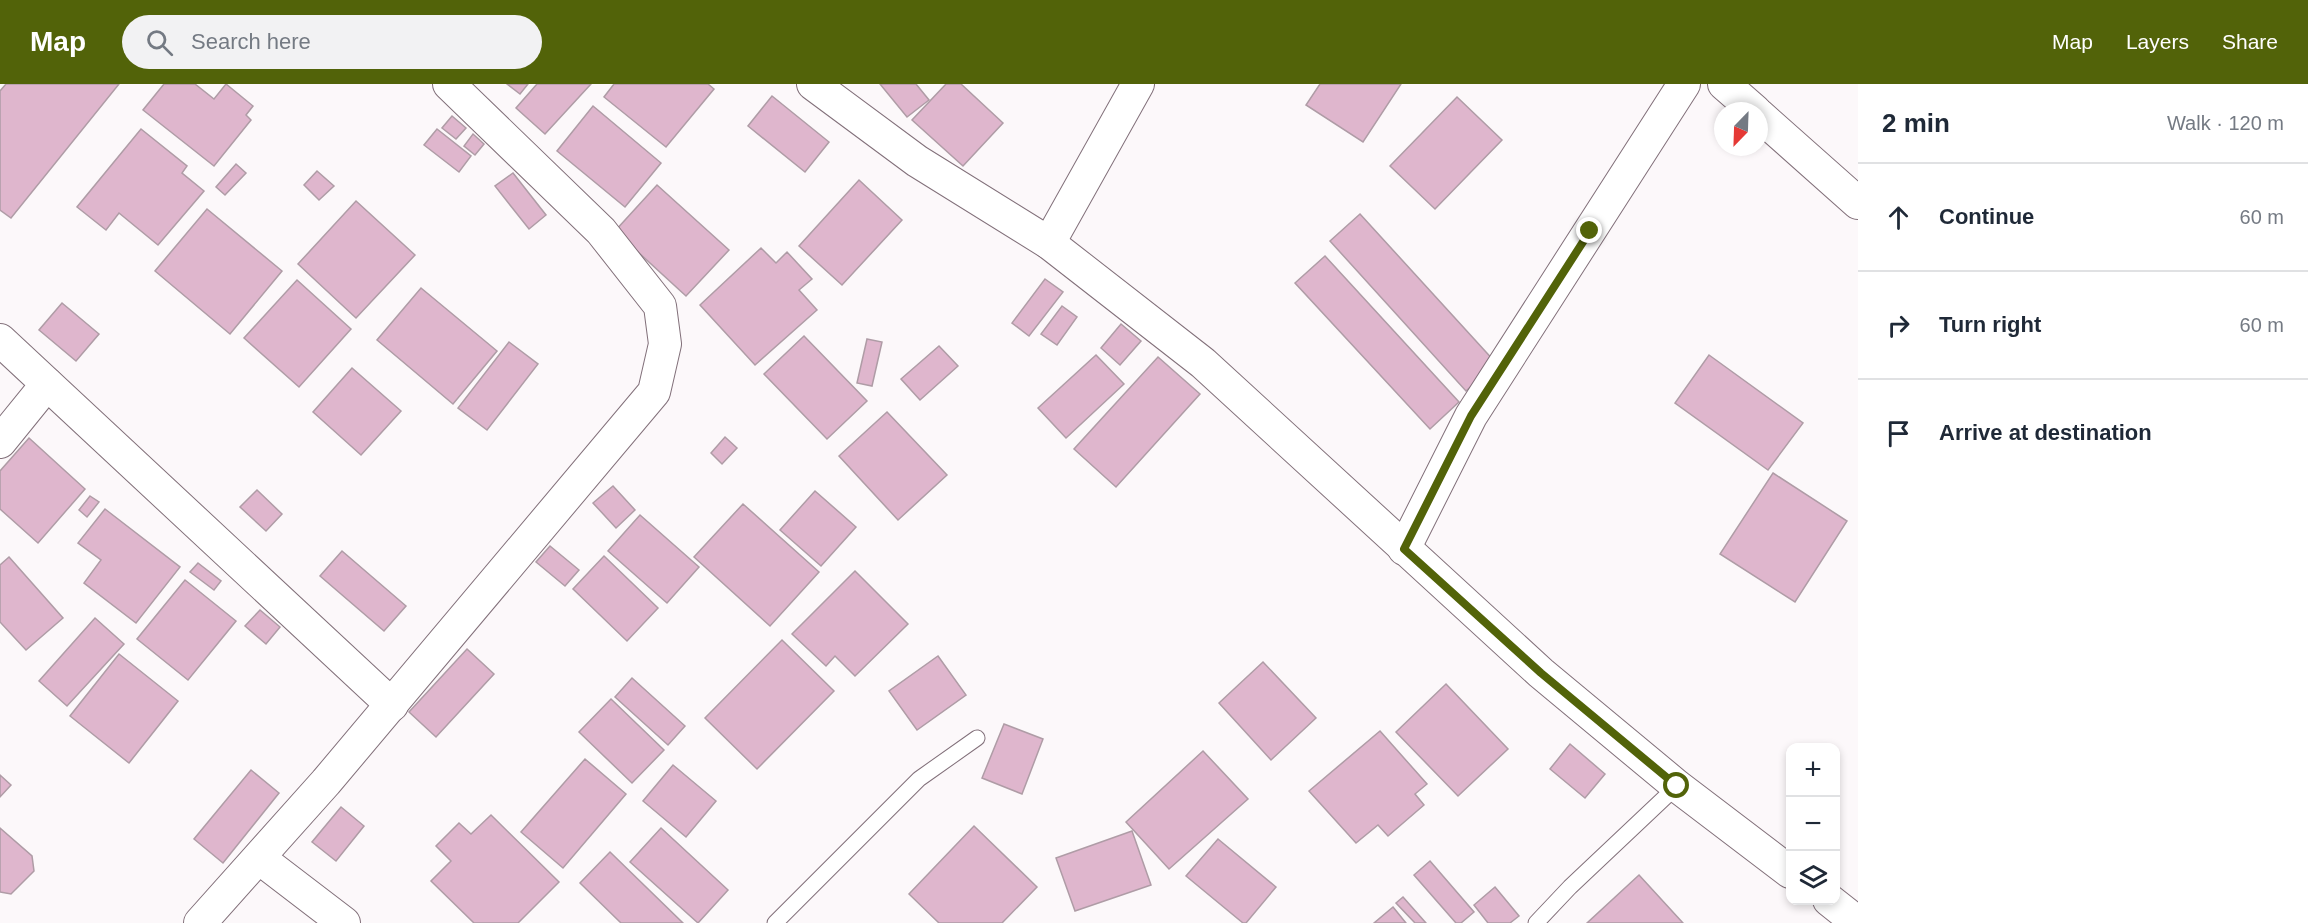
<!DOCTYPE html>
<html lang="en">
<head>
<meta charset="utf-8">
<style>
  :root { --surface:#fff; --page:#f2f2f3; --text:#1f2937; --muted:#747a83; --line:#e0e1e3; --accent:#526309 }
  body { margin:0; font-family:Helvetica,sans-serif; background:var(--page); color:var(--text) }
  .controls { position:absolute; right:18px; bottom:18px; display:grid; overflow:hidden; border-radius:12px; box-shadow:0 3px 9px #0003 }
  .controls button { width:54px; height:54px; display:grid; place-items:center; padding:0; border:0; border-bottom:2px solid var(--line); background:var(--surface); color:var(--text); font:30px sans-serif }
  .compass { position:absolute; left:1714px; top:18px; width:54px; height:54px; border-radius:50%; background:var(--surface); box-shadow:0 3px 9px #0003; rotate:203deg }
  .stop { position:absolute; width:18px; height:18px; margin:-14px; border:4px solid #526309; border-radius:50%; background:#fff }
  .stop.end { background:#526309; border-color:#fff; box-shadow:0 2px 6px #0008 }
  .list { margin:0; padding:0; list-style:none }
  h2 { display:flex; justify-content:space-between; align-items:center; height:78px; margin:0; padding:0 24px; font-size:26px }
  h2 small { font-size:20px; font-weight:400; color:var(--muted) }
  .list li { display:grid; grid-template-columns:39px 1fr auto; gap:18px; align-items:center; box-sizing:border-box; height:108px; padding:0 24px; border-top:2px solid var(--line) }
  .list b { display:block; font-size:22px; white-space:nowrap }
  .list em { font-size:20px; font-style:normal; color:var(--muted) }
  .icon { flex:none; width:33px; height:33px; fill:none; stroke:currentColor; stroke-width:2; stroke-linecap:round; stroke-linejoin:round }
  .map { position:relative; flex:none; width:1858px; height:839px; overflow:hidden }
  header { display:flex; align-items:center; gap:36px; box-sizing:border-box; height:84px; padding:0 30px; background:var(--accent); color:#fff }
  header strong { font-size:28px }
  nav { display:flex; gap:33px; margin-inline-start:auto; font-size:21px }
  .search { width:420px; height:54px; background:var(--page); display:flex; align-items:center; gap:15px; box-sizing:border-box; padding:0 21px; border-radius:33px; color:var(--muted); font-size:22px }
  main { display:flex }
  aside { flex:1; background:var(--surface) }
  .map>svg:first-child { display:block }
  .building { fill:#dfb6cd; stroke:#af9ca6; stroke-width:1.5 }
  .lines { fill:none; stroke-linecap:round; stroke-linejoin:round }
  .service-casing { stroke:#82707a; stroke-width:17 }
  .minor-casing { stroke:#82707a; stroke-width:34 }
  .service { stroke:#fff; stroke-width:15 }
  .minor { stroke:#fff; stroke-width:32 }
  .route { stroke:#526309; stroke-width:8 }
</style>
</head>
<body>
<header>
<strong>Map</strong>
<div class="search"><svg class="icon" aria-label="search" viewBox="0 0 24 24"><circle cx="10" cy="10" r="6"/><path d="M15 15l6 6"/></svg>Search here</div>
<nav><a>Map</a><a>Layers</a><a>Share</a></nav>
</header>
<main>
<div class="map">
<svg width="1858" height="839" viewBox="0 0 1858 839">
  <rect width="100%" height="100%" fill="#fcf8fa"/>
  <g class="building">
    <path d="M 6,0 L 119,0 L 11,134 L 0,126 L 0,7 Z"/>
    <path d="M 164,0 L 195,0 L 214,15 L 226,0 L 253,22 L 246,31 L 251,36 L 214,82 L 143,26 Z"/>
    <path d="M 507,0 L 528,0 L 520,10 Z"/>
    <path d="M 537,0 L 591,0 L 545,50 L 516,24 Z"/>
    <path d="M 614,0 L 708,0 L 714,5 L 666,63 L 604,13 Z"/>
    <path d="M 880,0 L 916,0 L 929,16 L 907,33 Z"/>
    <path d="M 946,0 L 961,0 L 1003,39 L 963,82 L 912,36 Z"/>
    <path d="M 1320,0 L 1401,0 L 1363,58 L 1306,21 Z"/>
    <path d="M 772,12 L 829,58 L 805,88 L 748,42 Z"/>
    <path d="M 1457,13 L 1502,56 L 1435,125 L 1390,82 Z"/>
    <path d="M 593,22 L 661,79 L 625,123 L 557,67 Z"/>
    <path d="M 452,32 L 466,44 L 456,55 L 442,44 Z"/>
    <path d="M 141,45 L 187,82 L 182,89 L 204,107 L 158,161 L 119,129 L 106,146 L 77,123 Z"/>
    <path d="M 437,45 L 471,72 L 459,88 L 424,61 Z"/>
    <path d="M 473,50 L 484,60 L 475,71 L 464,62 Z"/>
    <path d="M 236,80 L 246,89 L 225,111 L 216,103 Z"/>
    <path d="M 317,87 L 334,102 L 319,116 L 304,101 Z"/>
    <path d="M 513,89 L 546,131 L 529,145 L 495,102 Z"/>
    <path d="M 859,96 L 902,136 L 842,201 L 799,162 Z"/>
    <path d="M 657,101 L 729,166 L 686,212 L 615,147 Z"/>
    <path d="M 356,117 L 415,171 L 356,234 L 298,180 Z"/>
    <path d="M 207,125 L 282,187 L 230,250 L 155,187 Z"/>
    <path d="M 1360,130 L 1496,279 L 1466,307 L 1330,157 Z"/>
    <path d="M 761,164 L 776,179 L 787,168 L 812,195 L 799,206 L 817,226 L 755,281 L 700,221 Z"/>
    <path d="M 1325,172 L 1459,318 L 1430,345 L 1295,199 Z"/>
    <path d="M 1045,195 L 1063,208 L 1029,252 L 1012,239 Z"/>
    <path d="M 297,196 L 351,245 L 299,303 L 244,254 Z"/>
    <path d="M 421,204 L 497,267 L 453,320 L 377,256 Z"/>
    <path d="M 62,219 L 99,250 L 76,277 L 39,246 Z"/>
    <path d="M 1062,222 L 1077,233 L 1057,261 L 1041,250 Z"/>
    <path d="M 1121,240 L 1141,257 L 1120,281 L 1101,264 Z"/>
    <path d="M 804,252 L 867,317 L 827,355 L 764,290 Z"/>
    <path d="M 867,255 L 882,258 L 872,302 L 857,299 Z"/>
    <path d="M 509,258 L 538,280 L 487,346 L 458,324 Z"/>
    <path d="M 939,262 L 958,282 L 920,316 L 901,295 Z"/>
    <path d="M 1096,271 L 1124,300 L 1066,354 L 1038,324 Z"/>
    <path d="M 1709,271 L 1803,339 L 1768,386 L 1675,319 Z"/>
    <path d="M 1158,273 L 1200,310 L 1116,403 L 1074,365 Z"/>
    <path d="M 352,284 L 401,327 L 361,371 L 313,328 Z"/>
    <path d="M 887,328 L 947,391 L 898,436 L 839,372 Z"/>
    <path d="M 725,353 L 737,364 L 722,380 L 711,369 Z"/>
    <path d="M 29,354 L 85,405 L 38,459 L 0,425 L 0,387 Z"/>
    <path d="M 1773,389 L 1847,437 L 1795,518 L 1720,470 Z"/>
    <path d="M 613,402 L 635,426 L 616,444 L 593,419 Z"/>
    <path d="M 257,406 L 282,430 L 266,447 L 240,423 Z"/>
    <path d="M 815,407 L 856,443 L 821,482 L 780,446 Z"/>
    <path d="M 90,412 L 99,418 L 87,433 L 79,426 Z"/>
    <path d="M 743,420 L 819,488 L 770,542 L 694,473 Z"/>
    <path d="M 105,425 L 180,483 L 136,539 L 84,499 L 101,476 L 78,459 Z"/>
    <path d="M 640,431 L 699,483 L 667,519 L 608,467 Z"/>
    <path d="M 550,462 L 579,486 L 565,502 L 536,478 Z"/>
    <path d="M 342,467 L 406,522 L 384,547 L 320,492 Z"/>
    <path d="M 604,472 L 658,524 L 627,557 L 573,505 Z"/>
    <path d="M 9,473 L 63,534 L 26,566 L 0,538 L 0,481 Z"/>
    <path d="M 198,479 L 221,497 L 214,506 L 190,488 Z"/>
    <path d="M 855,487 L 908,540 L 855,592 L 835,572 L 826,582 L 792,550 Z"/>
    <path d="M 185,496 L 236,537 L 188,596 L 137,555 Z"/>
    <path d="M 260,526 L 280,543 L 266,560 L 245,542 Z"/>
    <path d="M 95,534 L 124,560 L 67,622 L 39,597 Z"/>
    <path d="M 782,556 L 834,607 L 757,685 L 705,634 Z"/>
    <path d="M 467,565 L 494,590 L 436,653 L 409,628 Z"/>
    <path d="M 119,570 L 178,617 L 129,679 L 70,632 Z"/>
    <path d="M 938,572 L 966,611 L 917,646 L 889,607 Z"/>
    <path d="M 1263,578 L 1316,634 L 1271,676 L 1219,619 Z"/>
    <path d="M 632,594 L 685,642 L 668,661 L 615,613 Z"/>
    <path d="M 1446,600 L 1508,665 L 1458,712 L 1396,648 Z"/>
    <path d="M 611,615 L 664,666 L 632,699 L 579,648 Z"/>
    <path d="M 1004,640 L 1043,655 L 1022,710 L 982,694 Z"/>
    <path d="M 1380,647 L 1427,700 L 1415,710 L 1424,721 L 1388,752 L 1378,741 L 1356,759 L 1309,707 Z"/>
    <path d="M 1570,660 L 1605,690 L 1585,714 L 1550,685 Z"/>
    <path d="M 1203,667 L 1248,715 L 1169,785 L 1126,738 Z"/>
    <path d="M 585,675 L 626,710 L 563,784 L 521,748 Z"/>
    <path d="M 673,681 L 716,717 L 686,753 L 643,717 Z"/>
    <path d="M 251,686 L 279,709 L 223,779 L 194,755 Z"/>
    <path d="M 0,691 L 11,701 L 0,713 Z"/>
    <path d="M 341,723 L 364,742 L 336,777 L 312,758 Z"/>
    <path d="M 491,731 L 559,798 L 518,839 L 474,839 L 431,797 L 451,777 L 436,762 L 459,739 L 471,750 Z"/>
    <path d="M 974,742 L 1037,803 L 1002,839 L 939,839 L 909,810 Z"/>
    <path d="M 0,744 L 32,772 L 34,787 L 11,810 L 0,808 Z"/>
    <path d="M 661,744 L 728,806 L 698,839 L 630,778 Z"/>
    <path d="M 1132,747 L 1151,801 L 1075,827 L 1056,774 Z"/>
    <path d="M 1218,755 L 1276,803 L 1246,839 L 1243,839 L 1186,792 Z"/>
    <path d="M 610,768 L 683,839 L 621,839 L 580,799 Z"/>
    <path d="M 1430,777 L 1474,828 L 1461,839 L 1456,839 L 1414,791 Z"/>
    <path d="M 1639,791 L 1683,839 L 1587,839 Z"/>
    <path d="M 1495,803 L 1519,832 L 1510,839 L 1488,839 L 1474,821 Z"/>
    <path d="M 1403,813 L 1426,839 L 1415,839 L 1396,819 Z"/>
    <path d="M 1393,823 L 1406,839 L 1374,839 Z"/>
  </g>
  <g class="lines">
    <g class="service-casing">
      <g id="service">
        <path d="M 775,839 L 919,695 L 977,654"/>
        <path d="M 1536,839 L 1570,803 L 1677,702"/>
      </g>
    </g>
    <g class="minor-casing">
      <g id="minor">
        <path d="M 813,0 L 917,77 L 1049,159 L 1203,279 L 1541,589 L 1677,702 L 1790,788"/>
        <path d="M 1724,0 L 1755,27"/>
        <path d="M 1759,31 L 1858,119"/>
        <path d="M 1049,159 L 1138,0"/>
        <path d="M 0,256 L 392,621"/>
        <path d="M 0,358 L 47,300"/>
        <path d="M 1404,465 L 1471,332 L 1684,0"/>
        <path d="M 259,774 L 344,839"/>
        <path d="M 1829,816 L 1858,839"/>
        <path d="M 200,839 L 326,698 L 654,308 L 665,260 L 660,222 L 601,147 L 449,0"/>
      </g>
    </g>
    <use href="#service" class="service"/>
    <use href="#minor" class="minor"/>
  </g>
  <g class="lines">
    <path class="route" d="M 1590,147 L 1471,332 L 1404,465 L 1541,589 L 1677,702"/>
  </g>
</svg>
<div class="controls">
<button>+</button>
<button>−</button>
<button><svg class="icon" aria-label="layers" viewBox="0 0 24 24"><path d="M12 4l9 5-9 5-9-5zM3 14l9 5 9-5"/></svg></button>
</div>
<svg class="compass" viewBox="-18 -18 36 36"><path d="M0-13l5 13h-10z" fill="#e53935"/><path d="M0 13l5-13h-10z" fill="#747a83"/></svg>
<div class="stop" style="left:1677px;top:702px"></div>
<div class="stop end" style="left:1590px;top:147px"></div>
</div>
<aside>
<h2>2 min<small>Walk · 120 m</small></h2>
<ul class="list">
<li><svg class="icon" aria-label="ahead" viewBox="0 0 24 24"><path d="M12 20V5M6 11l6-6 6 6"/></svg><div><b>Continue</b></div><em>60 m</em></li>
<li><svg class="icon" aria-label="right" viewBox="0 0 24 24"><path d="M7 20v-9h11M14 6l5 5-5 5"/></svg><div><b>Turn right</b></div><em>60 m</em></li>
<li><svg class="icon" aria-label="arrive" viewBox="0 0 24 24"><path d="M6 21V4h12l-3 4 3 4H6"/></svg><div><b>Arrive at destination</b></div></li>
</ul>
</aside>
</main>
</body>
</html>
